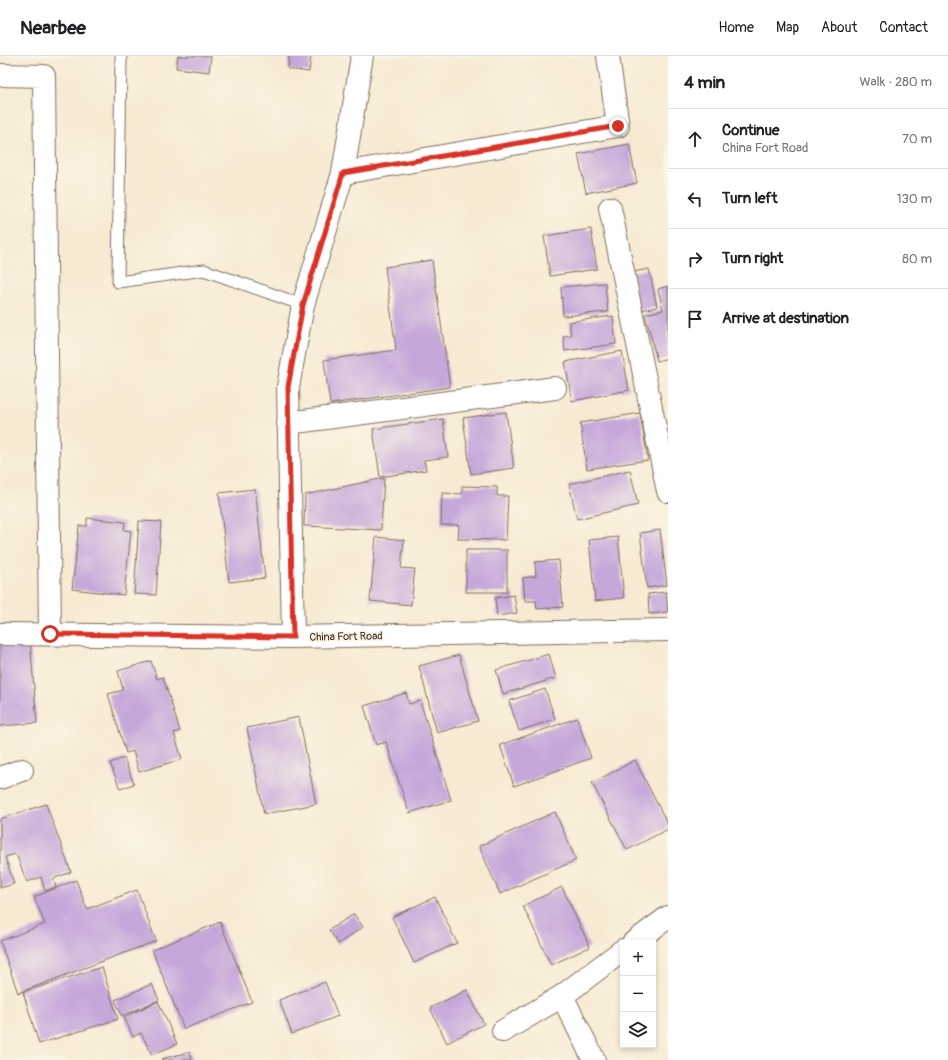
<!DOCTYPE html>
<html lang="en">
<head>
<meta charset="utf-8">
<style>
  :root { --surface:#fff; --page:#f6f6f6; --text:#202124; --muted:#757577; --line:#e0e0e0 }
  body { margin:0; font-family:Pangolin,sans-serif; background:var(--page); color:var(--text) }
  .controls { position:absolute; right:12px; bottom:12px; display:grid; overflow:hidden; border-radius:0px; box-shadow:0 2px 6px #0003 }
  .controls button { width:36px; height:36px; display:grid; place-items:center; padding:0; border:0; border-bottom:1px solid var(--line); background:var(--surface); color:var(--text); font:20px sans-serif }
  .stop { position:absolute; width:12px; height:12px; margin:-9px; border:3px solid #d93025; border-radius:50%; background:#fff }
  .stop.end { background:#d93025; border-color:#fff; box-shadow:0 1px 4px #0008 }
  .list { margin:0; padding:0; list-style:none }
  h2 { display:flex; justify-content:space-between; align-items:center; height:52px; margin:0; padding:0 16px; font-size:17px }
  h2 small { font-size:13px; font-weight:400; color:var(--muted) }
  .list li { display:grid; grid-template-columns:26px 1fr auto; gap:12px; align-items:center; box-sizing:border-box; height:60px; padding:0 16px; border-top:1px solid var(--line) }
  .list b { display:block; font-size:15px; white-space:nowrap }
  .list p { margin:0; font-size:13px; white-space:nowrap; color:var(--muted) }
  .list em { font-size:13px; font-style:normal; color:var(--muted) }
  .icon { flex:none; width:22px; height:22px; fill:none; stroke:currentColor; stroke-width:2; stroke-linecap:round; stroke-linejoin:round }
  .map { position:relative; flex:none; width:668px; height:1004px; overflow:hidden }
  header { display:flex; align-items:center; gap:24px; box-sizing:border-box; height:56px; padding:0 20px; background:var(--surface); border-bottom:1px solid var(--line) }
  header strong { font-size:19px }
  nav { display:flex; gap:22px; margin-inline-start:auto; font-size:14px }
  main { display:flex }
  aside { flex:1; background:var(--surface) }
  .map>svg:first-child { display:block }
  .building { fill:#c5a8da }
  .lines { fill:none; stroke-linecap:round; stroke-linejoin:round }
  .service-casing { stroke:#7d6d5d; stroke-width:13 }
  .minor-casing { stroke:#7d6d5d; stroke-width:24 }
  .tertiary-casing { stroke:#7d6d5d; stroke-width:24 }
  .service { stroke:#fff; stroke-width:11 }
  .minor { stroke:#fff; stroke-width:22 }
  .tertiary { stroke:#fff; stroke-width:22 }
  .route { stroke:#d93025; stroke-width:5 }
  .labels { text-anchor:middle; stroke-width:3.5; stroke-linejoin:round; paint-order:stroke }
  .street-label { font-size:11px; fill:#3b2a1e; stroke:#fcf5e5 }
</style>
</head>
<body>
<header>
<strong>Nearbee</strong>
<nav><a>Home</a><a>Map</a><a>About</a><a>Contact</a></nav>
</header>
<main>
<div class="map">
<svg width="668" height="1004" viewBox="0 0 668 1004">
  <rect width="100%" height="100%" fill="#fcf5e5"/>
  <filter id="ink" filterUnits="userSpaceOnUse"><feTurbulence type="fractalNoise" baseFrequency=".025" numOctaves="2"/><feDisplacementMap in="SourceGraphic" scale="8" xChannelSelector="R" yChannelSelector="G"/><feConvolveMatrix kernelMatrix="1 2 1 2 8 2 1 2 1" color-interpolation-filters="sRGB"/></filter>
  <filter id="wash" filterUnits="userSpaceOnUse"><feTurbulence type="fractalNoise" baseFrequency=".012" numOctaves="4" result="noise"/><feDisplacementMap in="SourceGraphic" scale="16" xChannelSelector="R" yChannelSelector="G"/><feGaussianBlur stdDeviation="0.9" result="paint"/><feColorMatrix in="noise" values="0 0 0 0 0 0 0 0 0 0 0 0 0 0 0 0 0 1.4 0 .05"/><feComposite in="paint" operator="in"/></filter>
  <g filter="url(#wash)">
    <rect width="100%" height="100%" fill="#f7ead3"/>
    <g id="blocks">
      <g class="building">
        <path d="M 178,0 L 211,0 L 209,16 L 176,12 Z"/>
        <path d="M 289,0 L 311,0 L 309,16 L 288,13 Z"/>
        <path d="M 629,88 L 637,127 L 586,137 L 578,98 Z"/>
        <path d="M 591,173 L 597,213 L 550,220 L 544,180 Z"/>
        <path d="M 432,204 L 450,331 L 330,348 L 324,304 L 396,294 L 385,211 Z"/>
        <path d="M 649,213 L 657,251 L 636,255 L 628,217 Z"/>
        <path d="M 605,227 L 608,256 L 563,260 L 561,231 Z"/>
        <path d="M 668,230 L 668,302 L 657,305 L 645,258 L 663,254 L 658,233 Z"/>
        <path d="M 613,260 L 616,288 L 565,295 L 563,280 L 571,279 L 569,266 Z"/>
        <path d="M 622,295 L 629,334 L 572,345 L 565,306 Z"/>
        <path d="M 506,356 L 514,412 L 471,418 L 463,362 Z"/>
        <path d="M 640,357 L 648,404 L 587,413 L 580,367 Z"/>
        <path d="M 443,363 L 448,401 L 424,404 L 426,414 L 380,421 L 373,373 Z"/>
        <path d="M 630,414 L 638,449 L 577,463 L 569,428 Z"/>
        <path d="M 384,422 L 381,474 L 304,470 L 305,439 Z"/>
        <path d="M 462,430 L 497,431 L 497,440 L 508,440 L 506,484 L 458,483 L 459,469 L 441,469 L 442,437 L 462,438 Z"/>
        <path d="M 255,433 L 265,522 L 229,526 L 219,437 Z"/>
        <path d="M 87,462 L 125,466 L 124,474 L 131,475 L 124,539 L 72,533 L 79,470 L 87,470 Z"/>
        <path d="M 139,465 L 161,466 L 156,539 L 134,538 Z"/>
        <path d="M 660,474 L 667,529 L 647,532 L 640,477 Z"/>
        <path d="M 376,481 L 404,484 L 401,512 L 415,513 L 411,549 L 370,545 Z"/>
        <path d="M 618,481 L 624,542 L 595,545 L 589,484 Z"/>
        <rect x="466" y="494" width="41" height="42"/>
        <path d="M 559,504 L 563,551 L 537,553 L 536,545 L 525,545 L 523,522 L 536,520 L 535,506 Z"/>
        <path d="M 666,536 L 668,556 L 649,558 L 648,538 Z"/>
        <path d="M 514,539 L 517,557 L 497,560 L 495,542 Z"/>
        <path d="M 30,584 L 37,667 L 0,670 L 0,586 Z"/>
        <path d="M 549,598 L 556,622 L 503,638 L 496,614 Z"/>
        <path d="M 459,599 L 478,665 L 437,677 L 419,610 Z"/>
        <path d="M 151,605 L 157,623 L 163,621 L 180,675 L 174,677 L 182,703 L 139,716 L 133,695 L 126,697 L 108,638 L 123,634 L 118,615 Z"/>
        <path d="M 545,633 L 555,663 L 519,675 L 509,645 Z"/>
        <path d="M 406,637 L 409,648 L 420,645 L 451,744 L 409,757 L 386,686 L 376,689 L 364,650 Z"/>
        <path d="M 299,661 L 316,748 L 264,758 L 247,672 Z"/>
        <path d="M 577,662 L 591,702 L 514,730 L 500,689 Z"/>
        <path d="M 124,702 L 134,728 L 120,733 L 110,707 Z"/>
        <path d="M 635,704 L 668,769 L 668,773 L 627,794 L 592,727 Z"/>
        <path d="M 46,748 L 71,816 L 53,823 L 56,831 L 45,835 L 41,821 L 27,826 L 16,798 L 5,801 L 14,828 L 0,832 L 0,763 Z"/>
        <path d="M 555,756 L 576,804 L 500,838 L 479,790 Z"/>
        <path d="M 76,824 L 87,853 L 137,834 L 156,885 L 18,937 L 0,885 L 45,868 L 34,841 Z"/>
        <path d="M 562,831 L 590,891 L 551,909 L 523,850 Z"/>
        <path d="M 435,841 L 457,887 L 414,907 L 392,861 Z"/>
        <path d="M 354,858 L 363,871 L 338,888 L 329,874 Z"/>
        <path d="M 220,866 L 252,946 L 184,973 L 152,894 Z"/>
        <path d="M 102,911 L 118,963 L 39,988 L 23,936 Z"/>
        <path d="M 325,926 L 338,960 L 292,978 L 279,944 Z"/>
        <path d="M 152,928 L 159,944 L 122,960 L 115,944 Z"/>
        <path d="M 467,934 L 484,968 L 447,987 L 430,952 Z"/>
        <path d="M 158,945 L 177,988 L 152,999 L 141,977 L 133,981 L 124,961 Z"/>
        <path d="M 190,996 L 192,1004 L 162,1004 L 161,1003 Z"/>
      </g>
    </g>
  </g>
  <g filter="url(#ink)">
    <use href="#blocks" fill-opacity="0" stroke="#7d6d5d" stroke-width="1"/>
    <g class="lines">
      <g class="service-casing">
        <path id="service" d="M 121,0 L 118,226 L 204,214 L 303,249"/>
      </g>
      <g class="minor-casing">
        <g id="minor">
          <path d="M 0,19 L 44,20 L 50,578"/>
          <path d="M 343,117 L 618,70 L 608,0"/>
          <path d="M 610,152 L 668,435"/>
          <path d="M 288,367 L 555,332"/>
          <path d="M 293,581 L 288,331 L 303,249 L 343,117 L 362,0"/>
          <path d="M 0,722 L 22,714"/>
          <path d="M 633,887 L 668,861"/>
          <path d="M 562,940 L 594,1004"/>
          <path d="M 503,975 L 562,940 L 623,894"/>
        </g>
      </g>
      <g class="tertiary-casing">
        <path id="tertiary" d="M 0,578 L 293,581 L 668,574"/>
      </g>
      <use href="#service" class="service"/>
      <use href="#minor" class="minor"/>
      <use href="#tertiary" class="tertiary"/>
    </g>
  </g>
  <g class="lines" filter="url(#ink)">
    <path class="route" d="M 50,578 L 293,581 L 288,331 L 303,249 L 343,117 L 618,70"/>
  </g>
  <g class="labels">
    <g class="street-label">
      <text transform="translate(346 580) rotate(-1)" y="4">China Fort Road</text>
    </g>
  </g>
</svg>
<div class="controls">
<button>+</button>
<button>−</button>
<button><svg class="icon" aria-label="layers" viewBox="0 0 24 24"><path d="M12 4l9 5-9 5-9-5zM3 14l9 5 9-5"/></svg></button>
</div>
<div class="stop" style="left:50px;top:578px"></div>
<div class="stop end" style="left:618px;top:70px"></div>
</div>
<aside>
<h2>4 min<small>Walk · 280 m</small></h2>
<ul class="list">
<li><svg class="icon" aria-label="ahead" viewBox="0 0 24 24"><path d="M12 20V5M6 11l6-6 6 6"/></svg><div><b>Continue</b><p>China Fort Road</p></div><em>70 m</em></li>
<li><svg class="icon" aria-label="left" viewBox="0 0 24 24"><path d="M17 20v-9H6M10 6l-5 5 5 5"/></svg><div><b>Turn left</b></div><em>130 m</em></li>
<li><svg class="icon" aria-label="right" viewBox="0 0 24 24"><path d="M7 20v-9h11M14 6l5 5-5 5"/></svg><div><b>Turn right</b></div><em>80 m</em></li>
<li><svg class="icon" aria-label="arrive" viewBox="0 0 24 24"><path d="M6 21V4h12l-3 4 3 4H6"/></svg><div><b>Arrive at destination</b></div></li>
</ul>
</aside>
</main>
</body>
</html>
